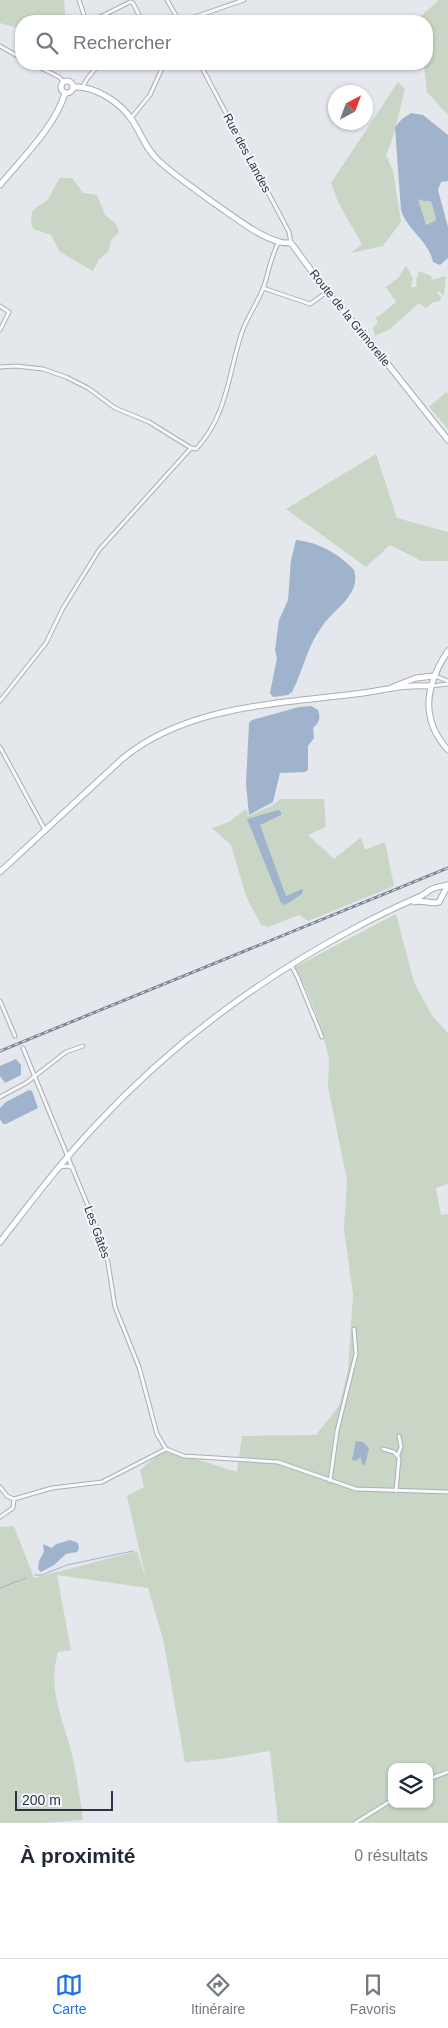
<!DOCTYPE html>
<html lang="fr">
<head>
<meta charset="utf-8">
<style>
  :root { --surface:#fff; --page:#f2f2f3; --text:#1f2937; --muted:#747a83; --line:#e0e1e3; --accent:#1a73e8 }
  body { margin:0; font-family:Helvetica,sans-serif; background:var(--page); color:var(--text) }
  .controls { position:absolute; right:15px; bottom:15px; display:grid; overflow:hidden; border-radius:10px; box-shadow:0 1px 4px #0004 }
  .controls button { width:45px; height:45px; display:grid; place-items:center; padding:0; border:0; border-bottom:1px solid var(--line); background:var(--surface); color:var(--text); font:25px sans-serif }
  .compass { position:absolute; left:328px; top:85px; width:45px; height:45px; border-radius:50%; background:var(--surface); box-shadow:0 1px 4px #0004; rotate:41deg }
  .scale { position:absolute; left:15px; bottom:12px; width:98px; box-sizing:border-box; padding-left:5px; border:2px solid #2b3445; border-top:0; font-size:14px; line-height:18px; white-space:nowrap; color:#2b3445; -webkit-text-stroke:4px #f4f6f9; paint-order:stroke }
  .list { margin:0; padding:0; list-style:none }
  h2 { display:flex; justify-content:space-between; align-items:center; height:65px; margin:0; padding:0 20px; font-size:21px }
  h2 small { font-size:16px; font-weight:400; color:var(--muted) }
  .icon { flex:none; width:28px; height:28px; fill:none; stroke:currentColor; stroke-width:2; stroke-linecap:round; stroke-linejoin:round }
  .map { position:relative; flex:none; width:448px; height:1823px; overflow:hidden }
  .search { position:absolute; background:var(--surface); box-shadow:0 1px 4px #0004; left:15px; right:15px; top:15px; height:55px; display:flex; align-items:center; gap:12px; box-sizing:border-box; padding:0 18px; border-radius:20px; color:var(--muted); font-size:19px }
  .sheet { height:135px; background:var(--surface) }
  nav { display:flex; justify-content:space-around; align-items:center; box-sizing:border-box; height:70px; border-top:1px solid var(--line); background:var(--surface); font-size:14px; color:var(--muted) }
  nav a { display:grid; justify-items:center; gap:2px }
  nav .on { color:var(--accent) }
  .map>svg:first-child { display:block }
  .green { fill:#c9d6c5; fill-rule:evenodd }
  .water { fill:#9fb4cc; fill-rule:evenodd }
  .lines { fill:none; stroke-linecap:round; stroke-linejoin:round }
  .stream { stroke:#9fb4cc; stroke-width:1 }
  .street-casing { stroke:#a9aeb7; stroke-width:5 }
  .secondary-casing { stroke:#a9aeb7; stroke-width:7 }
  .street { stroke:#f7f8fa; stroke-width:3 }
  .secondary { stroke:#fff; stroke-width:5 }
  .rail-casing { stroke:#7d8696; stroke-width:3 }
  .rail { stroke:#f4f6f9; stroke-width:1; stroke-dasharray:4; stroke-linecap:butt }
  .labels { text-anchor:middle; stroke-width:4; stroke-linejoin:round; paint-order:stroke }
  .street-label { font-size:12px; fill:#2b3445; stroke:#f4f6f9 }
</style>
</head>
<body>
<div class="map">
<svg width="448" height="1823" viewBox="0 0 448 1823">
  <rect width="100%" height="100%" fill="#e4e7ec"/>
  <g class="green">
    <path d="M 0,0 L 64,0 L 66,21 L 21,21 L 21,29 L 0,23 Z"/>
    <path d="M 439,0 L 448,0 L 448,115 L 427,92 L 424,64 L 427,64 L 427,21 L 419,21 L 418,19 Z"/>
    <path d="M 398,82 L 405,89 L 393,137 L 386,155 L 393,171 L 401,222 L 383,246 L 351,253 L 362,244 L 338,202 L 331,183 Z"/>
    <path d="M 60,178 L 72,178 L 83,193 L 97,195 L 105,215 L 116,224 L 119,232 L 112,239 L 108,252 L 99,259 L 93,271 L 60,252 L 51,235 L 33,229 C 26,203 42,210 50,196 C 53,190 56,184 60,178 Z"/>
    <path d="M 419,199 L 423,201 L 432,201 L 436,218 L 435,221 L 426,225 L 417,200 Z"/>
    <path d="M 406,266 L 413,278 L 411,287 L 417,287 L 416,280 L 419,271 L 431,276 L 432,280 L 446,276 L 444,294 L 443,296 L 439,291 L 437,293 L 442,298 L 438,302 L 433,302 L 426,308 L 419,303 L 390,329 L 375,336 L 373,328 L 378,322 L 375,317 L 379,316 L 396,302 L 386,287 L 398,278 Z"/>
    <path d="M 446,392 L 448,394 L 448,429 L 429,407 Z"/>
    <path d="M 376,454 L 397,518 L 448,532 L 448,561 L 421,561 L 390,545 L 366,567 L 286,509 Z"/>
    <path d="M 280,799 L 324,799 L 326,827 L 308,835 L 334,859 L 361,837 L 365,850 L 385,842 L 394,886 L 308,921 L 299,915 L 268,927 L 261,925 L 246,896 L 231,845 L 212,828 L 229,822 L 246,809 L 249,816 L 273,805 Z"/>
    <path d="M 396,914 L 414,982 L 432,1016 L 448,1033 L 448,1184 L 436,1188 L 441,1215 L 448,1214 L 448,1823 L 278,1823 L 270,1751 L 221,1759 L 185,1762 L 163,1639 L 148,1588 L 57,1575 L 71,1650 L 58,1652 C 47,1688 63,1720 72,1754 C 77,1776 80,1798 83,1820 L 42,1823 L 0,1823 L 0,1527 L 14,1526 L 34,1578 L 137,1551 L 146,1579 L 127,1496 L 144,1487 L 140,1470 L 165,1449 L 237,1472 L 242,1436 L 316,1435 L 339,1406 L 348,1370 L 353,1295 L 344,1229 L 347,1180 L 328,1087 L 329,1059 L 322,1030 L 310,998 L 295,967 ZM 392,1767 L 429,1767 L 429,1804 L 392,1804 Z"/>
  </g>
  <g class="water">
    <path d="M 411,113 L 423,115 L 448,135 L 448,181 L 441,182 L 438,190 L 448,227 L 448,258 L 440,265 L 433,262 C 429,241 407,230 401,210 L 395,127 L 402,119 ZM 418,199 L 423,201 L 431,201 L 436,218 L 435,221 L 426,225 Z"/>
    <path d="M 296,540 C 318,542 339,554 354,570 C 362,595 332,610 321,628 C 307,647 303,671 292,692 L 288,695 L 273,697 L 270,693 L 277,658 L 275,650 L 279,620 L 288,600 L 291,560 Z"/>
    <path d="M 311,706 L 318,710 C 321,719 319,722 313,728 L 314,738 L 308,746 L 308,770 L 305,772 L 280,773 L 273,802 L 249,815 L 246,784 L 249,723 L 252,720 L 299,707 Z"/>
    <path d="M 278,810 L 281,812 L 281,815 L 260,825 L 286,896 L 302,889 L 303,891 L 302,894 L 285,905 L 281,903 L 247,819 Z"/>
    <path d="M 16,1059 L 21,1065 L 21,1075 L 5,1083 L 0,1076 L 0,1066 Z"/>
    <path d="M 29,1090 L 32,1091 L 38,1108 L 6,1124 L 3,1124 L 0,1119 L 0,1108 L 6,1102 Z"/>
    <path d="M 356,1441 L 363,1442 L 369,1448 L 365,1465 L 362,1464 L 361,1457 L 356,1461 L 352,1460 Z"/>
    <path d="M 70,1540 L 78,1543 L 79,1548 L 77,1552 L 66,1554 L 54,1565 L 41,1572 L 38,1569 L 39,1561 L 44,1552 L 43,1544 L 52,1548 L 56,1544 Z"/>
  </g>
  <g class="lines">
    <g class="stream">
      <path d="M 35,1575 L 42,1575 L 67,1565 L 133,1551"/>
      <path d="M 0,1588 L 26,1578"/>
    </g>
    <g class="street-casing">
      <g id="street">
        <path d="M 79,0 L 86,21"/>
        <path d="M 167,0 L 178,19"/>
        <path d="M 98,21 L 100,17 L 130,2 L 133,3 L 142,21"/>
        <path d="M 183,21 L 244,0"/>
        <path d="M 0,46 L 21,58"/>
        <path d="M 33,64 L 59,77 L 64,82"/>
        <path d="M 200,64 L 289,232 L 291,243"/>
        <path d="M 83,86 L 87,79 L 99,64"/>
        <path d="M 131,118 L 150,95 L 164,64"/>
        <path d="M 263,288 L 310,304 L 327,292"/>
        <path d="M 0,306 L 9,312 L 0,330"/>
        <path d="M 0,367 L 16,366 L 43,369 L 66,377 L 88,388 L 115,408 L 149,422 L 191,448"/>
        <path d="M 435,676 L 448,681"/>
        <path d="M 431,686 L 448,684"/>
        <path d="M 0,701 L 46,643 L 63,608 L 99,550 L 191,448 L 196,449 C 227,416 228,376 241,335 C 246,318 258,303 264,286 C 268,274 272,252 279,242"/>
        <path d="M 0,747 L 45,830"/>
        <path d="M 291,965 L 297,976 L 322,1037"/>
        <path d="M 0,1001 L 15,1036"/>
        <path d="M 23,1048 L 102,1240 L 108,1263 L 115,1307 L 139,1367 L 157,1434 L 166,1449 L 184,1456 L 278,1462 L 356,1489 L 448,1492"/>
        <path d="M 0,1097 L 26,1083 L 66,1052 L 83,1046"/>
        <path d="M 60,1167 L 68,1166 L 73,1168"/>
        <path d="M 383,1449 L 394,1452 L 399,1458 L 396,1491"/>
        <path d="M 398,1455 L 401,1447 L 399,1436"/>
        <path d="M 330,1481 L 337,1431 L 356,1354 L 354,1329"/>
        <path d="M 0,1487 L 7,1496 L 14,1499 L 52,1488 L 102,1482 L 166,1449"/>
        <path d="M 0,1517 L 13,1508 L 14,1499"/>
        <path d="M 429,1779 L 448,1772"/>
        <path d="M 355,1823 L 392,1800"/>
      </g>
    </g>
    <g class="secondary-casing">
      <g id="secondary">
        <circle cx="67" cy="87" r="6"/>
        <path d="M 74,87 C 95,86 120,102 132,120 C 142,135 145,148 159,161 C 175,176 194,188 211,201 C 232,215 257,236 280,242 C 283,243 288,243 291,243 L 327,292 L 367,338 L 448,440"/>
        <path d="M 0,185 C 22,158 55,127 65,93"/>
        <path d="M 448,651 C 426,684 419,718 448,750"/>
        <path d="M 393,687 L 416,678 L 434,676"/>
        <path d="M 0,872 L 122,759 C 186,706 276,704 355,694 C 380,691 405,684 430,686"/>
        <path d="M 414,902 C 423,899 431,905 439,902 L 448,885"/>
        <path d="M 0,1242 C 31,1202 61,1162 96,1125 C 170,1045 258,980 353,929 C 375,917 398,906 421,896 C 425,894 427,892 430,890 C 434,887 443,886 448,885"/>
      </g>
    </g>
    <use href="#street" class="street"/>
    <use href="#secondary" class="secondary"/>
    <g class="rail-casing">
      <path id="rail" d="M 0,1051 L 448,868"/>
    </g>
    <use href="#rail" class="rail"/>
  </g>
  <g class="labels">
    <g class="street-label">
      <text transform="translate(247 153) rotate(62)" y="4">Rue des Landes</text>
      <text transform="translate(350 318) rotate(51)" y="4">Route de la Grimorelle</text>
      <text transform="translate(97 1232) rotate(70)" y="4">Les Gâtès</text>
    </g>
  </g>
</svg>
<div class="controls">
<button><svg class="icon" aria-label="layers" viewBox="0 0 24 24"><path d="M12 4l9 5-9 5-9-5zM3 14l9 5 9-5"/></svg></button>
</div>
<svg class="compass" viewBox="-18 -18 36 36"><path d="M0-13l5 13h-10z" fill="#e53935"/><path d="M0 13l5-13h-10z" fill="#747a83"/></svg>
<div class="scale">200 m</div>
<div class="search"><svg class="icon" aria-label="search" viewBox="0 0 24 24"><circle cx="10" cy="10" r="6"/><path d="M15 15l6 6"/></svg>Rechercher</div>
</div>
<section class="sheet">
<h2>À proximité<small>0 résultats</small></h2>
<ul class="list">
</ul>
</section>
<nav>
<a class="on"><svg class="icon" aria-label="map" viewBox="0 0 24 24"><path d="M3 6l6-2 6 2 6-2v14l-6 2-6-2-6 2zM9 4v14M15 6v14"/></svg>Carte</a>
<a><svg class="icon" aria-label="directions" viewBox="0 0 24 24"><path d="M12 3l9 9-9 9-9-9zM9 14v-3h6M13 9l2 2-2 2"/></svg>Itinéraire</a>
<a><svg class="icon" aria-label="saved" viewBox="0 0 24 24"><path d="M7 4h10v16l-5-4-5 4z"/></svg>Favoris</a>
</nav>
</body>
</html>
